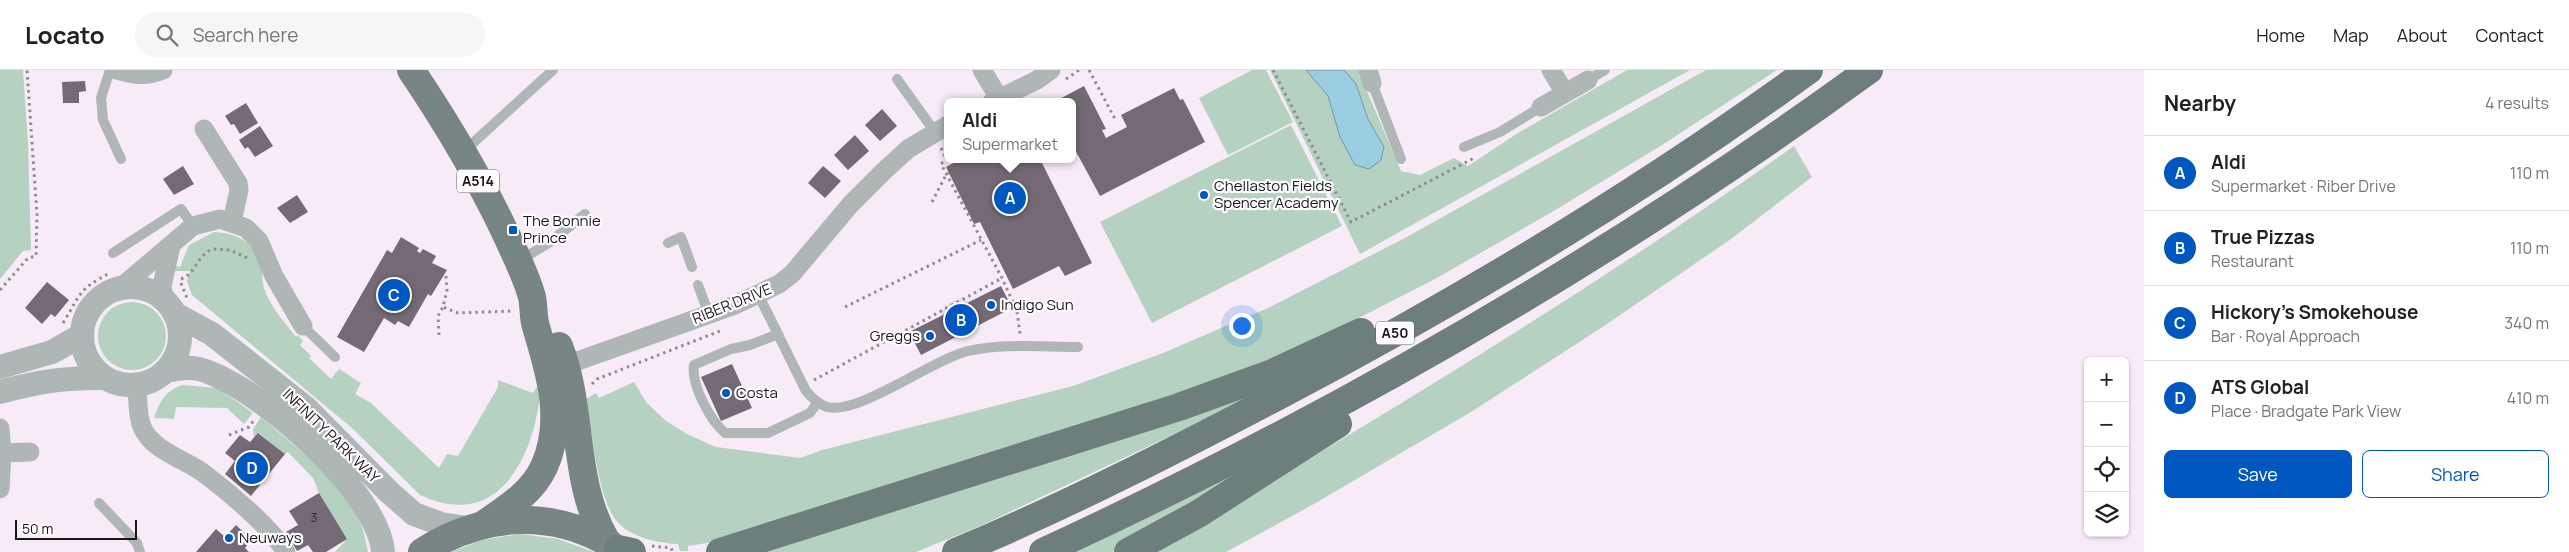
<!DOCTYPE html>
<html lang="en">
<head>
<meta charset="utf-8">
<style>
  :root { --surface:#fff; --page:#f6f6f6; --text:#222; --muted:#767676; --line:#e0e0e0; --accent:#0057c0 }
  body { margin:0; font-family:Manrope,sans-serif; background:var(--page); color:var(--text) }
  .controls { position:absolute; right:15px; bottom:15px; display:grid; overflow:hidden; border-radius:8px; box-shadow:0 1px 4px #0004 }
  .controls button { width:45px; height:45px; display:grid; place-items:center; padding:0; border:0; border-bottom:1px solid var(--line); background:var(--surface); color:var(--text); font:25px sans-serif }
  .scale { position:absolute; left:15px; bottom:12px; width:122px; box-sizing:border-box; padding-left:5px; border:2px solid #1a161a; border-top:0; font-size:14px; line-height:18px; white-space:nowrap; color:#1a161a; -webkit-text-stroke:4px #fffcff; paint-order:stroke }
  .you { position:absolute; left:1241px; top:255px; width:18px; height:18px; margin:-12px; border:4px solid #fff; border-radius:50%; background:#1a73e8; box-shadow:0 0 0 8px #1a73e833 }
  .badge { display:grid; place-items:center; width:32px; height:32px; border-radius:50%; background:var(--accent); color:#fff; font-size:16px; font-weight:700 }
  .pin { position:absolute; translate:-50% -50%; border:2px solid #fff; box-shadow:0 1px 5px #0006 }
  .popup { position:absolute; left:944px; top:28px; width:132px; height:65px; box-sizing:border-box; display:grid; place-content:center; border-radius:8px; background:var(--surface); filter:drop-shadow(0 1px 4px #0005); font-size:16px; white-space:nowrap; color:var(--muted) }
  .popup b { font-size:19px; color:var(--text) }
  .popup::after { content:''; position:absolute; left:50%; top:100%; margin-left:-10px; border:10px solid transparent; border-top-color:var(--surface) }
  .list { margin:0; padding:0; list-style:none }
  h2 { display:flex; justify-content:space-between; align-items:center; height:65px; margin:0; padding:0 20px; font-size:21px }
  h2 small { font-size:16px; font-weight:400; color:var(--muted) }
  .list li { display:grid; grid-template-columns:32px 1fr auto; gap:15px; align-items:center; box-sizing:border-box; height:75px; padding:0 20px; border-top:1px solid var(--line) }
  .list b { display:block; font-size:19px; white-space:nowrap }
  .list p { margin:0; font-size:16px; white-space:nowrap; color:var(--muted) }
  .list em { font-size:16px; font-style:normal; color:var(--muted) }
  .actions { display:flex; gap:10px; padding:15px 20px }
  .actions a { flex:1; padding:11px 0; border:1px solid var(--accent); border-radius:8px; text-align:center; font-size:18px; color:var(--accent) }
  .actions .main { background:var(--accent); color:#fff }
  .icon { flex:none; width:28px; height:28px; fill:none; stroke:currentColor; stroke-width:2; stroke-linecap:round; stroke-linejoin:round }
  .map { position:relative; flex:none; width:2144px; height:482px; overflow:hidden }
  header { display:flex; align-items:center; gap:30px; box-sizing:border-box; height:70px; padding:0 25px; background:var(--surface); border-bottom:1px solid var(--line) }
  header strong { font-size:24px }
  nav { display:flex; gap:28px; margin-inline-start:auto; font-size:18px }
  .search { width:350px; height:45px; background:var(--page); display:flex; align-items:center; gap:12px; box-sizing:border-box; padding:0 18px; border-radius:28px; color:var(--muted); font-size:19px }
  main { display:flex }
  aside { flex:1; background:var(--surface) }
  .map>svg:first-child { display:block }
  .green { fill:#b5d2c1 }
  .water { fill:#9acddf; stroke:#7496a4 }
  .building { fill:#746a75 }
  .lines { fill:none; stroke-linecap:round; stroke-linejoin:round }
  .path { stroke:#918992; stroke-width:3; stroke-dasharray:2.5 4; stroke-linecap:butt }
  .service { stroke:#aeb6b6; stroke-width:10 }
  .minor { stroke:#aeb6b6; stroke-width:19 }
  .tertiary { stroke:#aeb6b6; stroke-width:24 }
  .primary { stroke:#778685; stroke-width:28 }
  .trunk { stroke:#6d7e7c; stroke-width:28 }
  .poi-dot { fill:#0057c0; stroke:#fffcff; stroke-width:2 }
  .labels { text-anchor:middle; stroke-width:4.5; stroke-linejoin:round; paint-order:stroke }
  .number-label { font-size:12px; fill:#302b31 }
  .shield { fill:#fffcff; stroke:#5f5b5f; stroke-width:1 }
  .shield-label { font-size:14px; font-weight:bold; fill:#1a161a }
  .poi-label { font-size:15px; fill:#1a161a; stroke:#fffcff; text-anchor:start }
  .street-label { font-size:15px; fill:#1a161a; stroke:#fffcff }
</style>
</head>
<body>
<header>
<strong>Locato</strong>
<div class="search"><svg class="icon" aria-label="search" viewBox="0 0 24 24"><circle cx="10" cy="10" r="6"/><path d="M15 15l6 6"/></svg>Search here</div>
<nav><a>Home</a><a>Map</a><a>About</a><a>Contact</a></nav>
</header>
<main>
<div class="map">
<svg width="2144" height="482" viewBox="0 0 2144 482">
  <rect width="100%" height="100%" fill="#f7ebf8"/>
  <g class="green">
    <path d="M 0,0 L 23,0 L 28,73 L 31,180 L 23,181 L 0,209 Z"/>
    <path d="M 1252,0 L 1266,0 L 1293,52 L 1228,85 L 1199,28 Z"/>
    <path d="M 1270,0 L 1306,0 L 1328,26 L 1340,67 L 1384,77 L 1368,49 L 1356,14 L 1344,0 L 1358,0 L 1401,101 L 1420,105 L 1454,88 L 1468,96 L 1518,63 L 1627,0 L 1690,0 L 1360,184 Z"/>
    <path d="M 1706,0 L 1777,0 L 1662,75 L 1552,142 L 1435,209 L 1312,272 L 1221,309 L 713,472 L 688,476 L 688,481 L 680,481 L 678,474 C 657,473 628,467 615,449 C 597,424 592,360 586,329 L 596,323 L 599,328 L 634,312 L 646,332 L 666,351 L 687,364 L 716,377 L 800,388 L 822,380 L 1073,316 L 1163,283 L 1270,237 L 1403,169 Z"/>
    <path d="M 1291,55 L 1342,156 L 1152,253 L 1100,152 Z"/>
    <path d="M 1794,76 L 1812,107 L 1731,169 L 1604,256 L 1471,342 L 1314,434 L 1226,482 L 1152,482 C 1370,354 1588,223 1794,76 Z"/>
    <path d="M 214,162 C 238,163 258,174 262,199 C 263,205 262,212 264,218 C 269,235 285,253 296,267 L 298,265 L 303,271 L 300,275 L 311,286 L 309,288 L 331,309 L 339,299 L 361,313 L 355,324 L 371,333 L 439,398 L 447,384 L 458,386 L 498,317 L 498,310 L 533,323 L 541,311 C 538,378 503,464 420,425 L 353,359 L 192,225 L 187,211 L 190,201 L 175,201 L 175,196 L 180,197 L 189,175 Z"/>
    <circle cx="132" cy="266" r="34"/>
    <path d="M 1304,297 L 1187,358 L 980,456 L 916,482 L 750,482 Z"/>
    <path d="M 182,315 L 218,318 L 253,343 L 244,354 L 227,338 L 176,337 L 174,349 L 154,348 C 160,331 165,321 182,315 Z"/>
    <path d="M 261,347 C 293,375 331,403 354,438 C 362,451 365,467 368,482 L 335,482 L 347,469 L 319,423 L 313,408 L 288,382 L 285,384 L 259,363 L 254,368 L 253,359 Z"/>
    <path d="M 1247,395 L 1251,400 L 1112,482 L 1077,482 L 1145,449 L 1145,447 Z"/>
    <path d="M 520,464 L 558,469 L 594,482 L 451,482 L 482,470 Z"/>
  </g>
  <path class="water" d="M 1306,0 L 1344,0 L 1356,14 L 1368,49 L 1384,77 L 1381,90 L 1369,99 L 1355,95 L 1340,67 L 1328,26 Z"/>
  <g class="building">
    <path d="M 85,11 L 86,21 L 79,22 L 79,33 L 63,33 L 62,12 Z"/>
    <path d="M 1084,16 L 1106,59 L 1102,60 L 1106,68 L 1127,57 L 1121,45 L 1174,18 L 1180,30 L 1183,29 L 1205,72 L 1100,126 L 1072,74 L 1072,32 L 1054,32 Z"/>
    <path d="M 246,33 L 258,53 L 240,64 L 234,54 L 231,55 L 225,46 Z"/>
    <path d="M 882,39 L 897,56 L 880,71 L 865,55 Z"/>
    <path d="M 260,56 L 273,76 L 255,87 L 248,77 L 245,79 L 239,70 Z"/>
    <path d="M 855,65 L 869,81 L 848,100 L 834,85 Z"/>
    <path d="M 961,89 L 1040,89 L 1092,193 L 1065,206 L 1059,196 L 1013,219 L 980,152 L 974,154 L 946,97 Z"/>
    <path d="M 183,96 L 194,114 L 174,125 L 163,109 Z"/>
    <path d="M 823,96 L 841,111 L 825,128 L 808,113 Z"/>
    <path d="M 297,125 L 308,142 L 290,153 L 277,138 Z"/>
    <path d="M 401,167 L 419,178 L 417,181 L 420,183 L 423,179 L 436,186 L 432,193 L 447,200 L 431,226 L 428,224 L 409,257 L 398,251 L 395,255 L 384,248 L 364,282 L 337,267 L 387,180 L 392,183 Z"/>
    <path d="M 47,212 L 69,230 L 55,247 L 51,244 L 42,254 L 25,238 Z"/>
    <path d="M 1001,216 L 1012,238 L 921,285 L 909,262 Z"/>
    <path d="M 732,294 L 752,338 L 721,351 L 701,307 Z"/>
    <path d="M 258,363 L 285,384 L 251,426 L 225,404 L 235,391 L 225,383 L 240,365 L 250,372 Z"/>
    <path d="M 319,423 L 347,469 L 326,482 L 313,482 L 308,475 L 297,481 L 286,462 L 298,455 L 289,441 Z"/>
    <path d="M 236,455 L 252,470 L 245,478 L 249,482 L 196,482 L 216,459 L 225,467 Z"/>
  </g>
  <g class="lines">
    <g class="path">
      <path d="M 1089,0 L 1115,49"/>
      <path d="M 1273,0 L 1351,152 L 1476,87"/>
      <path d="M 1066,9 L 1079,0"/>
      <path d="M 941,78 L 946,88"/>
      <path d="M 948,88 L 941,94 L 1002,208 L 1017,241 L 1020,264"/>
      <path d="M 932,132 L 946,105 L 949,103"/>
      <path d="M 446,206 L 447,220 L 443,237 L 458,243 L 512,241"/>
      <path d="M 181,209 C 197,203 197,184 213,179 L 230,180 L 247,188"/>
      <path d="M 181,213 L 187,228"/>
      <path d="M 0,220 L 28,188 L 36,186 L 37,145 L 27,0"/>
      <path d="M 845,237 L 981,170"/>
      <path d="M 63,253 C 81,224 77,220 110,203"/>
      <path d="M 439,265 L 438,246 L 443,237"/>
      <path d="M 814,310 L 1002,208"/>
      <path d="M 592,314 L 597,309 L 720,261"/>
      <path d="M 229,365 L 249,357 L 254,350"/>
      <path d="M 652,476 L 671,478 L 673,482"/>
    </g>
    <g class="service">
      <path d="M 110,0 L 101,28 L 103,50 L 121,89"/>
      <path d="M 897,9 L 935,62"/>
      <path d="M 1588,10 L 1605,0"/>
      <path d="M 1372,13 L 1401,89"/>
      <path d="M 1464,77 L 1500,62 L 1541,37"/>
      <path d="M 463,82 L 553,0"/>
      <path d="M 668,173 L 681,167 L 692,197"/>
      <path d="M 113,183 L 181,139 L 193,156"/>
      <path d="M 519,191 L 550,172 L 585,144"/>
      <path d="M 698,215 L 709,245"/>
      <path d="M 759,226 L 806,321 C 812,328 818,334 827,337 C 859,345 931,290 968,281 C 1003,273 1042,277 1078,277"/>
      <path d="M 303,256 L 335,287"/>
      <path d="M 778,264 L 750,275 L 731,279 L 694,295 C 691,315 710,350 725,363 L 768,363 L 810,343 L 817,333"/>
      <path d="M 99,433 L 137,473 L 140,482"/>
    </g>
    <g class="minor">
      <path d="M 116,0 C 133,5 146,7 163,0"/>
      <path d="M 982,0 L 999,28"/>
      <path d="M 1368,0 L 1372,13"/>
      <path d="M 1551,0 L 1565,23"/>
      <path d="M 992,32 L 1037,10 L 1051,0"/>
      <path d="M 1541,37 L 1588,10"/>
      <path d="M 204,59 L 238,113 L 239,120 L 232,152"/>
      <path d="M 120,218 L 193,156 L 220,149 L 246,158 L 259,171 L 274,206 L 303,256"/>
      <path d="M 164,229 L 162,216 L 171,176"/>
      <path d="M 555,299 L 735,235 L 779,214 L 792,204 L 850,135 L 885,100 L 908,79 L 948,55"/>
      <path d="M 137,315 C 138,328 137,345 142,357 C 153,382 186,389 206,405 C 230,423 270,457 286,482"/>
      <path d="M 0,358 L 2,383 L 0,419"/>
      <path d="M 2,383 L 30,382"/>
    </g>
    <g class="tertiary">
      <circle cx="131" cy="266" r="49"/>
      <path d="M 175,244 L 212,264 L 306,338 L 389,422 L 414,444 L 441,454 L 467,458"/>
      <path d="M 0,297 L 52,282 L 82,265"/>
      <path d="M 165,301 C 176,299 188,296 199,299 C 256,314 379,422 383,482"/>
      <path d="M 0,322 C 37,312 66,307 105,308"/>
    </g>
    <g class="primary">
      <path d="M 411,0 C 446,52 479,107 506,164 C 515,184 526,205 532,227 C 534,237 533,247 536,257 C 550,303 565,351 544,397 C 532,423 506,439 484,454"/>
      <path d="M 559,276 C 584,340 571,412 607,472"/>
      <path d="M 422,482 C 481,444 549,438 610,474"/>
    </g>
    <g class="trunk">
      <path d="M 618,479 L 632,482"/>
      <path d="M 720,482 L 1179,337 L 1270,304 L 1361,262"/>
      <path d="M 956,482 C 1066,436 1174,381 1280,325 C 1463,229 1641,122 1809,0"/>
      <path d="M 1043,482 C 1333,348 1611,188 1869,0"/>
      <path d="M 1128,482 L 1198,444 L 1338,354"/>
    </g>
  </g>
  <g class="poi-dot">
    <circle cx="1204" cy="125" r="5"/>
    <rect x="508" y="155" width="10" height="10" rx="2.5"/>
    <circle cx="991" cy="235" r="5"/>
    <circle cx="930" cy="266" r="5"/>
    <circle cx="726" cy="323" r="5"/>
    <circle cx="229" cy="468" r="5"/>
  </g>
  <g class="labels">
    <g class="number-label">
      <text x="314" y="452">3</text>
    </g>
    <g class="shield">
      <rect x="457" y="99.5" width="42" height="23" rx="4"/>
      <rect x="1376" y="251.5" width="38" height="23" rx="4"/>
    </g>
    <g class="shield-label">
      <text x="478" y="116">A514</text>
      <text x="1395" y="268">A50</text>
    </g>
    <g class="poi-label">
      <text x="1214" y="121">Chellaston Fields<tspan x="1214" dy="17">Spencer Academy</tspan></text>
      <text x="523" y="156">The Bonnie<tspan x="523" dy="17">Prince</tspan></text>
      <text x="1001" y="240">Indigo Sun</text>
      <text x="920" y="271" text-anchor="end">Greggs</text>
      <text x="736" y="328">Costa</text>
      <text x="239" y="473">Neuways</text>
    </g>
    <g class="street-label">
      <text transform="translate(732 234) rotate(-22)" y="5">RIBER DRIVE</text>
      <text transform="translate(331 366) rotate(44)" y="5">INFINITY PARK WAY</text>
    </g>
  </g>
</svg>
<div class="controls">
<button>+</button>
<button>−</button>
<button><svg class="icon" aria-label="locate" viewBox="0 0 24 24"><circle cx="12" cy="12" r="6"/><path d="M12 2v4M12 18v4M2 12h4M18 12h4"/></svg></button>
<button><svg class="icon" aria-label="layers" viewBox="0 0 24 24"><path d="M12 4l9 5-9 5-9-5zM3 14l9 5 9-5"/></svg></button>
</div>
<div class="scale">50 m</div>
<div class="you"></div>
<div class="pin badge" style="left:1010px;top:128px">A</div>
<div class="popup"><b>Aldi</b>Supermarket</div>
<div class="pin badge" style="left:961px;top:250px">B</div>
<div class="pin badge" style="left:394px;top:225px">C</div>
<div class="pin badge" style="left:252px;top:398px">D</div>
</div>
<aside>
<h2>Nearby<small>4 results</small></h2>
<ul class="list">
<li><span class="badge">A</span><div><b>Aldi</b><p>Supermarket · Riber Drive</p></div><em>110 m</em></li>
<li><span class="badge">B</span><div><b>True Pizzas</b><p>Restaurant</p></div><em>110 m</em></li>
<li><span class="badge">C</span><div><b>Hickory's Smokehouse</b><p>Bar · Royal Approach</p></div><em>340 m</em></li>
<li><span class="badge">D</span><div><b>ATS Global</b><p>Place · Bradgate Park View</p></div><em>410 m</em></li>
</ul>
<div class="actions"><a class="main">Save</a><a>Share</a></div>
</aside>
</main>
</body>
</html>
